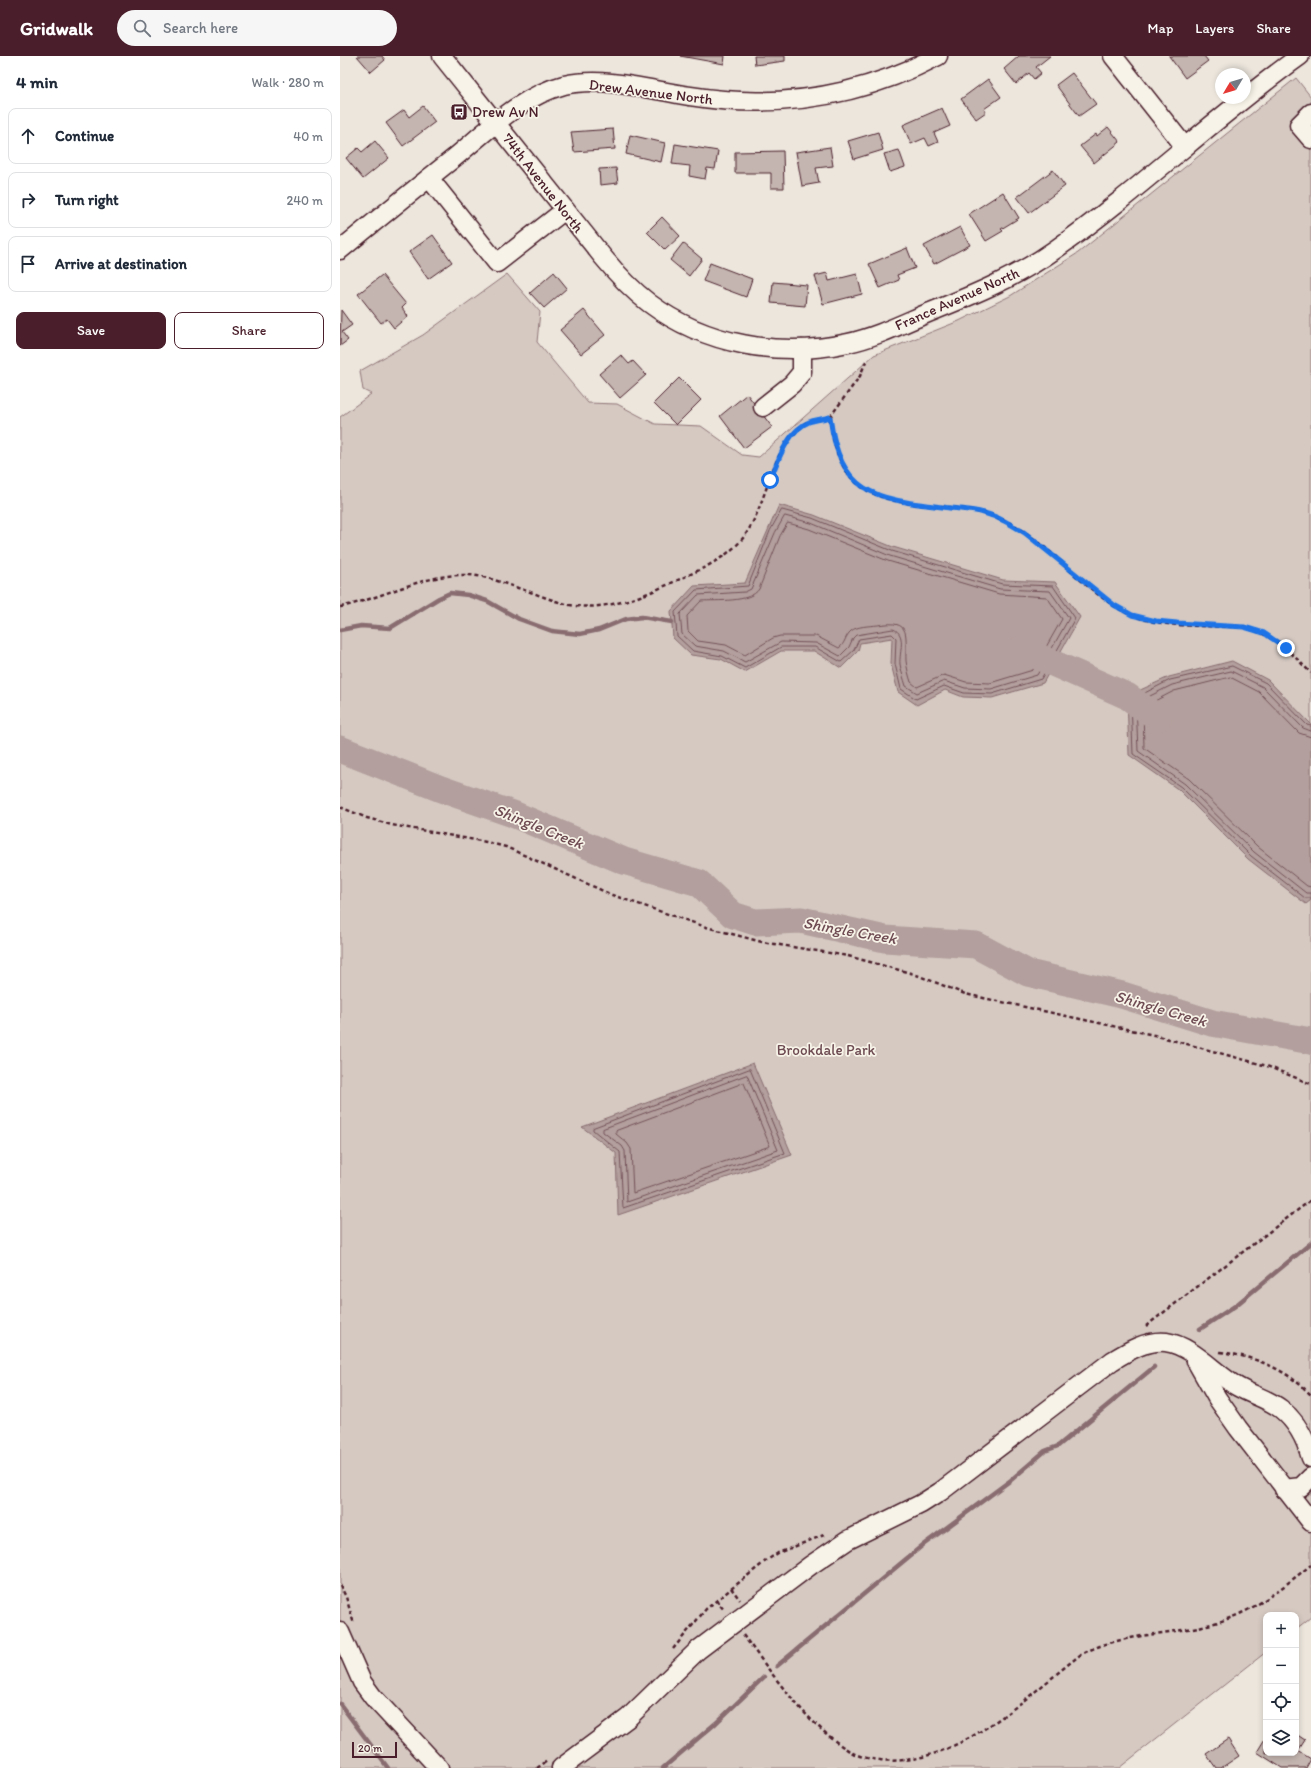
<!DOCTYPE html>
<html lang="en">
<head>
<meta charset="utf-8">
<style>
  :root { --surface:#fff; --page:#f6f6f7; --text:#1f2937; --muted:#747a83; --line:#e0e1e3; --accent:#4a1f2b }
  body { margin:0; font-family:Itim,sans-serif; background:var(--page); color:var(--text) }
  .controls { position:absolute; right:12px; bottom:12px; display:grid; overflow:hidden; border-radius:8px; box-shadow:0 2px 6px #0003 }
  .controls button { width:36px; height:36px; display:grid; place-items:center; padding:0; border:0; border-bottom:1px solid var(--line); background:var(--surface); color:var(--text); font:20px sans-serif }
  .compass { position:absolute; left:875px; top:12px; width:36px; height:36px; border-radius:50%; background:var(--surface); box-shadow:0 2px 6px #0003; rotate:232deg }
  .scale { position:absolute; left:12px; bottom:10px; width:45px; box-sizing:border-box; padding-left:4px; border:2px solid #4a1f2b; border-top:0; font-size:11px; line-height:14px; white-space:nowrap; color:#4a1f2b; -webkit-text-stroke:3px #f7f3e8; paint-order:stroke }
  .stop { position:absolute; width:12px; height:12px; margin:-9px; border:3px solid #1a73e8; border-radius:50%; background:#fff }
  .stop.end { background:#1a73e8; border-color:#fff; box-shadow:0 1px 4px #0008 }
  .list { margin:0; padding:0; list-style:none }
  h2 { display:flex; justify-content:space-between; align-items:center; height:52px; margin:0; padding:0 16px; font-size:17px }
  h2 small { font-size:13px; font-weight:400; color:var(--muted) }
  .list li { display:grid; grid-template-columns:26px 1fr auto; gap:12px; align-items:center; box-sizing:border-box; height:56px; margin:0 8px 8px; padding:0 8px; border:1px solid var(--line); border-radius:8px }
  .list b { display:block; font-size:15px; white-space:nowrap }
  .list em { font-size:13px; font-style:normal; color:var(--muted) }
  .actions { display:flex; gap:8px; padding:12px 16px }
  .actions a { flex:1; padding:9px 0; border:1px solid var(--accent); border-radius:8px; text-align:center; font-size:14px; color:var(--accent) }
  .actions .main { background:var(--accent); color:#fff }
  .icon { flex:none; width:22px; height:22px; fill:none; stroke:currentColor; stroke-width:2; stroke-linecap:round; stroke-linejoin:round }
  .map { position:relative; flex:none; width:971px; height:1712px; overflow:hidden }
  header { display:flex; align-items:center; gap:24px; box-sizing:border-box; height:56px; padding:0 20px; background:var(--accent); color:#fff }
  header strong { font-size:19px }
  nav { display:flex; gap:22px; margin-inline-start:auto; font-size:14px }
  .search { width:280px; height:36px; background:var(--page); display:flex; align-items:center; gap:10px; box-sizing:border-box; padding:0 14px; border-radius:22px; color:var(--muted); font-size:15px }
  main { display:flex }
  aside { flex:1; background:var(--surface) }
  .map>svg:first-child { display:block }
  .green { fill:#d5c9c2; stroke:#907476 }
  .water { fill:#b39f9d; stroke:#896c6f }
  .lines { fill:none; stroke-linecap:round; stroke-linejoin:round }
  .shore { stroke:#745259; stroke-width:1 }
  .stream { stroke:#896c6f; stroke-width:4.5 }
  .river { stroke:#b39f9d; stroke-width:27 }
  .building { fill:#c4b5b0; stroke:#4a1f2b }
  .minor-casing { stroke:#4a1f2b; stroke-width:21 }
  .path { stroke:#4a1f2b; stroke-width:2.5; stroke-dasharray:4 3; stroke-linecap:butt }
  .minor { stroke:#f7f3e8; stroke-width:18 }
  .route { stroke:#1a73e8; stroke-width:5 }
  .labels { text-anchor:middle; stroke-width:3.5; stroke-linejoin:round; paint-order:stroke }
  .street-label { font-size:15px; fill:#4a1f2b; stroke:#f7f3e8 }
  .poi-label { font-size:15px; fill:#4a1f2b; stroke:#f7f3e8; text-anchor:start }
  .park-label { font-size:15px; fill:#6d4a51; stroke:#f7f3e8 }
  .water-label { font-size:16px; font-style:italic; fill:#6f4c53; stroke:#f7f3e8 }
</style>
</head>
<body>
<header>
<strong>Gridwalk</strong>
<div class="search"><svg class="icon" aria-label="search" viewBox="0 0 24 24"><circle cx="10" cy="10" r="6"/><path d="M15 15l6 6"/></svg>Search here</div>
<nav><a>Map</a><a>Layers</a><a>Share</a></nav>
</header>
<main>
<aside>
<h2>4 min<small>Walk · 280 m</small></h2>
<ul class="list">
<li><svg class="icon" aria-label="ahead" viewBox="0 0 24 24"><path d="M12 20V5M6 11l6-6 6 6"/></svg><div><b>Continue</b></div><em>40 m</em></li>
<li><svg class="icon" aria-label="right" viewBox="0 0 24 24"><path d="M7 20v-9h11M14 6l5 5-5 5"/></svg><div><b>Turn right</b></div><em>240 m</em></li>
<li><svg class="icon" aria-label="arrive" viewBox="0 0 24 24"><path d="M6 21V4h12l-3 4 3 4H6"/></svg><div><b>Arrive at destination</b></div></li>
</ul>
<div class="actions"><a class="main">Save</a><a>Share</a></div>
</aside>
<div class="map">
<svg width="971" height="1712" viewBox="0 0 971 1712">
  <rect width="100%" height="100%" fill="#ece6dd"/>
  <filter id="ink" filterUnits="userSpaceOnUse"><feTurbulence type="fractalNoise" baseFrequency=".025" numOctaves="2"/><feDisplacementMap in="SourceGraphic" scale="8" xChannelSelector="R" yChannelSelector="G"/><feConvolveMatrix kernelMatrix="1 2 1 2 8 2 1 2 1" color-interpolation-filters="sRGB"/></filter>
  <g filter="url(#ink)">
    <path class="green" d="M 956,22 L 971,41 L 971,1561 L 956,1573 L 956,1559 L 926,1559 L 926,1596 L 779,1712 L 0,1712 L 0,361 L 31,338 L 23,334 L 20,315 L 83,279 L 167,218 L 200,256 L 197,286 L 248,347 L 277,348 L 315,368 L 361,370 L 402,399 L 419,401 L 534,299 L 619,265 L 670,240 L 738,197 Z"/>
    <g class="water">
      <path d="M 439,449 L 474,459 L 553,491 L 663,524 L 715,526 L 740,561 L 703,627 L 652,642 L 623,641 L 605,634 L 577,649 L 558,636 L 551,608 L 552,582 L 520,587 L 518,595 L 501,612 L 474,595 L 441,595 L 405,616 L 381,603 L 351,599 L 333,582 L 331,555 L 354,530 L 405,527 Z"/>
      <path d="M 892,605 L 928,624 L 971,668 L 971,844 L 966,848 L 908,803 L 839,734 L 789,699 L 787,640 L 829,621 Z"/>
      <path d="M 413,1007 L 452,1099 L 278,1159 L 276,1097 L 242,1071 Z"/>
    </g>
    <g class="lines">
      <g class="shore">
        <path d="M 442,454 L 472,462 L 552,495 L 662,528 L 713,530 L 735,562 L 701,623 L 652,638 L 624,637 L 604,630 L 576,643 L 561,633 L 555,608 L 556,582 L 552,578 L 519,583 L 514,594 L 501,606 L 475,591 L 441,591 L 405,612 L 382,600 L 353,595 L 337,580 L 335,556 L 356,534 L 408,530 L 430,475 Z"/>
        <path d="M 445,460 L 471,467 L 550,500 L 660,533 L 710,535 L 729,562 L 697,619 L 651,633 L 625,632 L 604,625 L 577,637 L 566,630 C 564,623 561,615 560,608 C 559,596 567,578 553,573 L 516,579 L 513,582 L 509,591 L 500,600 L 476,587 L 441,586 L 405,606 L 384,595 L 355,590 L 342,578 L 340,558 L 358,539 L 405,536 L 411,533 L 435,477 Z"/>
        <path d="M 448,467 L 469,473 L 548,505 L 659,538 L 707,541 L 722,563 L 693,614 L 650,627 L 626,626 L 604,619 L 577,631 L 571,626 C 569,620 567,612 566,605 C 565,580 573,563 538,569 C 529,570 517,570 511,575 C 505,580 505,588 499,592 L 476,580 L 440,580 L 433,582 L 405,599 L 386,589 L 358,585 L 348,575 L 347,560 L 361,545 C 377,544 410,547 419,533 L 440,480 Z"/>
        <path d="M 971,670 L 967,669 L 926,627 L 892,610 L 830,624 L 791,644 L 793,698 L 841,731 L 911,800 L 965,842 L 971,842"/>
        <path d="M 971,675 L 963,672 L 923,631 L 891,615 L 832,629 L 796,647 L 798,695 L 845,728 L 914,796 L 966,837 L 971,837"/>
        <path d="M 971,681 L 959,677 L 919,636 L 890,621 L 834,635 L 803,651 L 804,692 L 849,723 L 918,791 L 967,830 L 971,831"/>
        <path d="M 410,1013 L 445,1097 L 283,1152 L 280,1096 L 253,1074 L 253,1072 Z"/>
        <path d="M 407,1019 L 438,1094 L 287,1146 L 285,1095 L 282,1090 L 263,1076 L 263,1073 Z"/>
        <path d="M 404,1027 L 430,1090 L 293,1137 L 291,1093 L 287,1087 L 276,1078 L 276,1075 Z"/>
      </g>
      <g class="stream">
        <path d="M 0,574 L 21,570 L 50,572 L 99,542 L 110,537 L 128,539 L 147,545 L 179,563 L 212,575 L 240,578 L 259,574 L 286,563 L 302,561 L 332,566"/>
        <path d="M 860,1273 L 895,1250 L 971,1187"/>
        <path d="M 437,1610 L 583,1489 L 671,1424 L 705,1395 L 718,1390 L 814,1311"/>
        <path d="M 0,1648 L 48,1712"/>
        <path d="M 323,1712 L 376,1667 L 424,1621"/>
      </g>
      <g class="river">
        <path d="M 681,593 L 787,640 L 818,662"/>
        <path d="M 0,693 L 101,733 L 173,758 L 284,805 L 359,827 L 393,859 L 415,866 L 461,864 L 545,883 L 636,889 L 688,917 L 782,939 L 872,967 L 971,985"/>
      </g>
    </g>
    <g class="building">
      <path d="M 17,0 L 42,0 L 45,4 L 31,16 Z"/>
      <path d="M 340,0 L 385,0 L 384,8 Z"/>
      <path d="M 414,0 L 445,0 L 445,5 L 415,9 Z"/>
      <path d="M 679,0 L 710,0 L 696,11 L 701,17 L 694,23 L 689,17 L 676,28 L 664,13 Z"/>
      <path d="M 829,0 L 864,0 L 868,5 L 845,22 Z"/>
      <path d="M 732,17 L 756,48 L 739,60 L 716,29 Z"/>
      <path d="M 648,23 L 661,41 L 644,53 L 646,56 L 636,63 L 621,43 Z"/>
      <path d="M 83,50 L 95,66 L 63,90 L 46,67 L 64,54 L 69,61 Z"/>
      <path d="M 602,52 L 610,70 L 594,77 L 598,86 L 589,90 L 585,82 L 571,88 L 563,69 Z"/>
      <path d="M 768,71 L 780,86 L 754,107 L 740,90 L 756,78 L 757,80 Z"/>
      <path d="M 273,73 L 275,93 L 234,96 L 231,76 Z"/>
      <path d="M 538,76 L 543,94 L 514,103 L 508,85 Z"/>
      <path d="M 290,79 L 325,87 L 321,106 L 286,98 Z"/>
      <path d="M 35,85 L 49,102 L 23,123 L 6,102 L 18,92 L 22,96 Z"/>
      <path d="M 335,88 L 378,95 L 375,113 L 367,112 L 365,123 L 349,120 L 350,110 L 332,108 Z"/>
      <path d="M 490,91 L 493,110 L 476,112 L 479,127 L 462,130 L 456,96 Z"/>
      <path d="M 559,94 L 565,111 L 550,116 L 544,98 Z"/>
      <path d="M 443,95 L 444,132 L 431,132 L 431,117 L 395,117 L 395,96 Z"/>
      <path d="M 276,112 L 278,127 L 260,129 L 259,113 Z"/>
      <path d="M 713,114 L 725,130 L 689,157 L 677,141 Z"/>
      <path d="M 663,136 L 679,162 L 661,173 L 663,175 L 646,185 L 629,158 Z"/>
      <path d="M 322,161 L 340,180 L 325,194 L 307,176 Z"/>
      <path d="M 620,171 L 630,189 L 594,208 L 584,190 Z"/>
      <path d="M 93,179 L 112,206 L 88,223 L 69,196 Z"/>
      <path d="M 343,187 L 362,203 L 349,220 L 330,204 Z"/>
      <path d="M 567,192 L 575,212 L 557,219 L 559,224 L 540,232 L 529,208 Z"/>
      <path d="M 370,207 L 412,223 L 406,241 L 363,225 Z"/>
      <path d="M 214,216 L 227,232 L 204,252 L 190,237 Z"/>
      <path d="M 487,217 L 489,225 L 517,218 L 522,238 L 483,248 L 475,220 Z"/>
      <path d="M 42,219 L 66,248 L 62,252 L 68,260 L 54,272 L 47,263 L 41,267 L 18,238 Z"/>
      <path d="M 433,226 L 467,229 L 465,250 L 431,247 Z"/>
      <path d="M 1,254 L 12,269 L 2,276 L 8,284 L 0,290 Z"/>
      <path d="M 244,254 L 265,279 L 241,298 L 220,274 Z"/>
      <path d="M 281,299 L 289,308 L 293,305 L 306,319 L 280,342 L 259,318 Z"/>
      <path d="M 339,322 L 361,344 L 336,369 L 314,347 Z"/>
      <path d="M 407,338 L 432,371 L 404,392 L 380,360 Z"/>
      <path d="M 956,1678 L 965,1684 L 958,1695 L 971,1703 L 966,1712 L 942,1712 L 917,1696 L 926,1681 L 926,1697 L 956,1697 Z"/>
      <path d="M 888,1683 L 899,1700 L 881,1712 L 876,1712 L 866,1698 Z"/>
    </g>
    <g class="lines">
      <g class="minor-casing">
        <g id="minor">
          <path d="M 102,0 L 263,201 C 277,218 292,234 309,247 C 365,289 440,302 508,287 C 536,281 562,268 588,257 C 633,239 677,221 716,193 C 801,133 876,60 960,0"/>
          <path d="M 773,0 L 845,91"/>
          <path d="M 971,57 L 959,69 L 971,83"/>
          <path d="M 89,122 L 157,207 L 225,154"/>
          <path d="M 0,194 C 38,163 76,132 114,102 C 147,75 181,40 224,29 C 265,20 309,34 350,40 C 437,54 520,41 598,0"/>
          <path d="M 423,351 L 452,328 L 462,316 L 462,293"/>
          <path d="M 856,1305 L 877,1342 L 898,1372 L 971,1466"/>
          <path d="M 944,1433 L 961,1431 L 971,1421"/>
          <path d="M 0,1576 L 22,1626 L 33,1641 L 99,1712"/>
          <path d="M 221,1712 L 288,1662 L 358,1594 L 471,1509 L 508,1484 L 581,1448 L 600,1436 L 772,1305 C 788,1295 806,1284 826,1286 C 853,1290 875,1318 898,1331 C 912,1339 928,1343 941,1353 C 956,1365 966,1384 971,1402"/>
        </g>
      </g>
      <g class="path">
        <path d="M 490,361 L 520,320 L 526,305"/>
        <path d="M 0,551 C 40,543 82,519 122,519 C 141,518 160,526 178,532 C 195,537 212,545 230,549 C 267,556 306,539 340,523 C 362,513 387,502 403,482 C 428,450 430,390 466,367 C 473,364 482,363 490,361 C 493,387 499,414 521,430 C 557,456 613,445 653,460 C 707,479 739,535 790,558 C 822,573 870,569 904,571 C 935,579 949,595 971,617"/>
        <path d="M 0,751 L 27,762 L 52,769 L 146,786 L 166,791 L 272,839 L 366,871 L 422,886 L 508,900 L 574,918 L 625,938 L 814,979 L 927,1010 L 971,1028"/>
        <path d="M 806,1270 L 971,1144"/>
        <path d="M 880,1296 C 916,1301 945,1312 971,1339"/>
        <path d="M 0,1529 L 6,1541 L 14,1568"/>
        <path d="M 391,1532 L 400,1544"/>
        <path d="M 376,1544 L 384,1554"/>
        <path d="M 403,1579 C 434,1620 466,1668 511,1696 C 520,1701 530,1703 540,1704 C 616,1712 685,1642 740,1599 C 782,1575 842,1580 887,1563 C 919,1552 945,1529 971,1509"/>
        <path d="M 333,1593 L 366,1553 L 427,1504 L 438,1497 L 484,1479"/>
        <path d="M 197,1712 L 207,1705"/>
      </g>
      <use href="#minor" class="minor"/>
    </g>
  </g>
  <g class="lines" filter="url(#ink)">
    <path class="route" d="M 430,424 C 438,405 447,375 469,366 C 475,364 483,363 490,361 C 500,437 533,443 602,451 C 616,453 630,453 644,457 C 659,461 672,469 685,477 L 774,549 L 792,559 L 816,565 L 837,567 L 904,571 L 924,577 L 946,592"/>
  </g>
  <defs>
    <g id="bus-square" transform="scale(0.9)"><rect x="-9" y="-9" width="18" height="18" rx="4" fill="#4a1f2b" stroke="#f7f3e8"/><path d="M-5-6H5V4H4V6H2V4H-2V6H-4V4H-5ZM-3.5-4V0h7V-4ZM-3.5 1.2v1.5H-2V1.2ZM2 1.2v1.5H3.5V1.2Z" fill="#fff"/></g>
  </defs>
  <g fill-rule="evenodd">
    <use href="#bus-square" x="119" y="56"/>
  </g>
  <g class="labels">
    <g class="street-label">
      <text transform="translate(311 36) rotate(7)" y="5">Drew Avenue North</text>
      <text transform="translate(203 127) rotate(52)" y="5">74th Avenue North</text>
      <text transform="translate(617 243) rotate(-24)" y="5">France Avenue North</text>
    </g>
    <g class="poi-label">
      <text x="132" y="61">Drew Av N</text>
    </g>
    <g class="park-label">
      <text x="486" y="999">Brookdale Park</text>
    </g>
    <g class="water-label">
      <text transform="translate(199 770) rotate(22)" y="6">Shingle Creek</text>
      <text transform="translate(510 874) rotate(10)" y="6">Shingle Creek</text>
      <text transform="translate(821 952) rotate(16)" y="6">Shingle Creek</text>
    </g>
  </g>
</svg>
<div class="controls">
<button>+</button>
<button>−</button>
<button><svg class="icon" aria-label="locate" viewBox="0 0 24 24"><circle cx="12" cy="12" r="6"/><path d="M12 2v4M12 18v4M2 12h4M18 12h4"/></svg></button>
<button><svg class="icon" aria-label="layers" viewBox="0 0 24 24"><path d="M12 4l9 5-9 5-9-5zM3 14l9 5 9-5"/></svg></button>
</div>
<svg class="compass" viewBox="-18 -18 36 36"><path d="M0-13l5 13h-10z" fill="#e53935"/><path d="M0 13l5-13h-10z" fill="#747a83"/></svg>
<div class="scale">20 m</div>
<div class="stop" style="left:430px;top:424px"></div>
<div class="stop end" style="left:946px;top:592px"></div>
</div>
</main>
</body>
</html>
